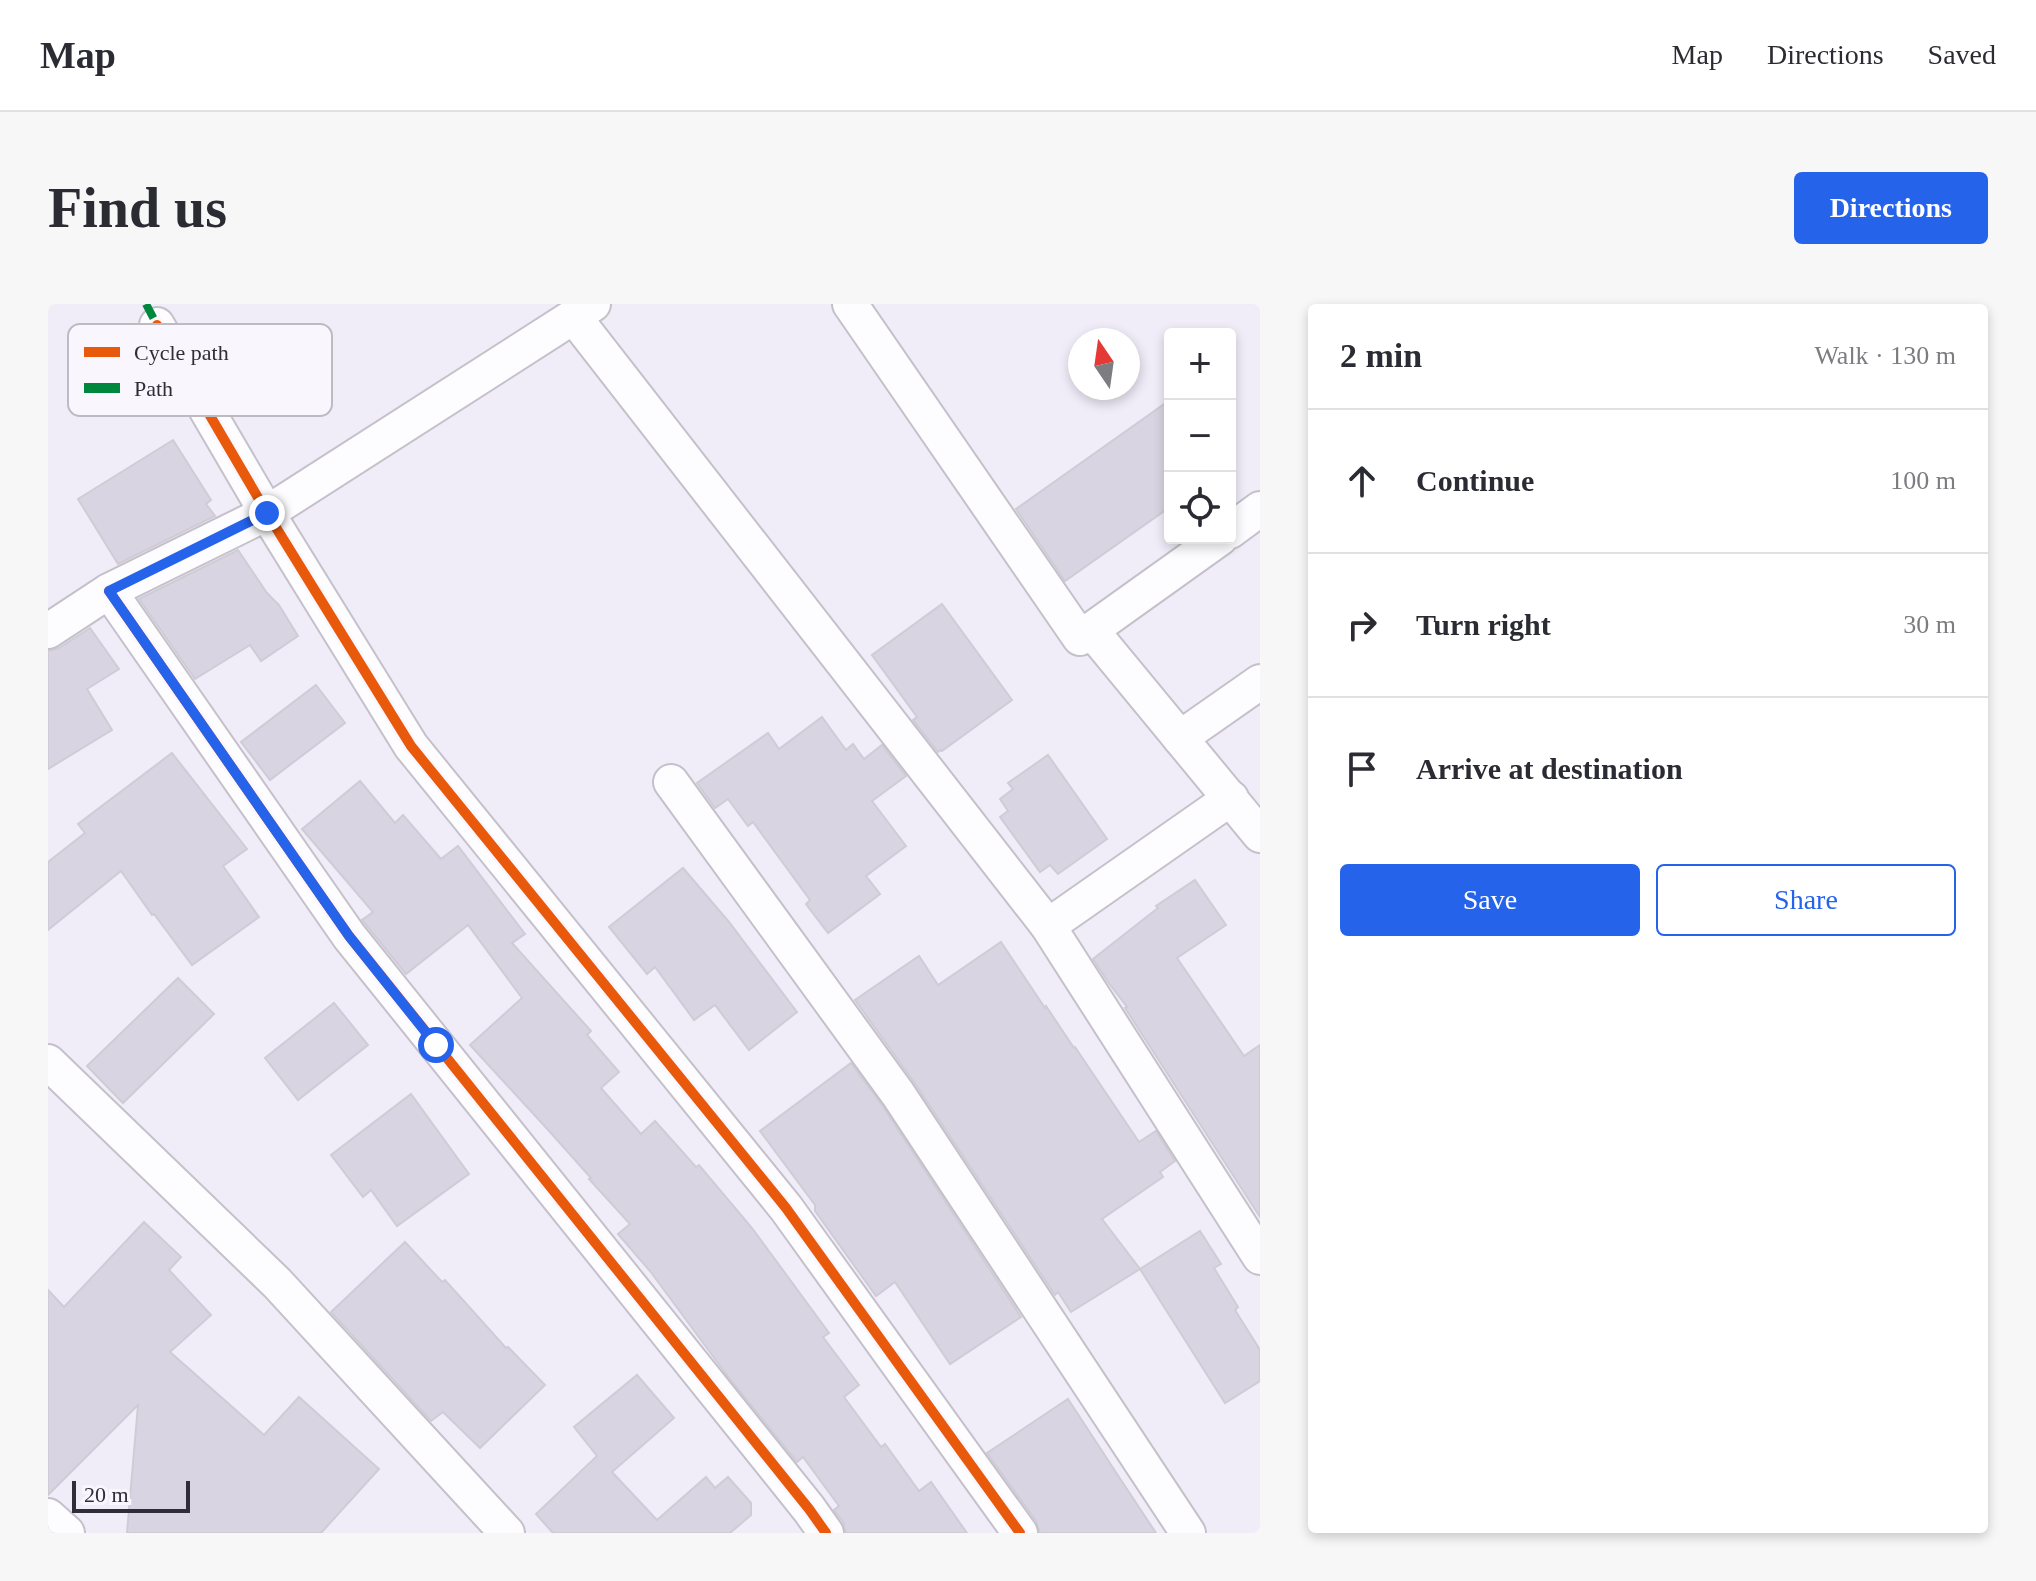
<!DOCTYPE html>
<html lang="en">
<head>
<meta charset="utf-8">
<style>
  :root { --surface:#fff; --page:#f7f7f7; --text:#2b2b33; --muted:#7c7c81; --line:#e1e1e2; --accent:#2563eb }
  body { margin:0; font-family:"Times New Roman",serif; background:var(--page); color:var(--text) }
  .controls { position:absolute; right:24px; top:24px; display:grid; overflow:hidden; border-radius:8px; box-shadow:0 4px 12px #0003 }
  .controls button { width:72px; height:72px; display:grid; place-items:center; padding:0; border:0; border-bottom:2px solid var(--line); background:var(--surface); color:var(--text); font:40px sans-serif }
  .compass { position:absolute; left:1020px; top:24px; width:72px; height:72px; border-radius:50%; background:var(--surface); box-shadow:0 4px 12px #0003; rotate:347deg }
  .scale { position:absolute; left:24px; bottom:20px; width:118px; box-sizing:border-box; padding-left:8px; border:4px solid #302d38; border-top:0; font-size:22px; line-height:28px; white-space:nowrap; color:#302d38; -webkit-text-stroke:6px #f9f7fd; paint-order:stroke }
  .stop { position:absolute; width:24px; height:24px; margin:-18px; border:6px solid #2563eb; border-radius:50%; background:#fff }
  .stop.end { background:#2563eb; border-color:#fff; box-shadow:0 2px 8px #0008 }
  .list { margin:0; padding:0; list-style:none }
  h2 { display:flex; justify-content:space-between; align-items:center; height:104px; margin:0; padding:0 32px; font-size:34px }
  h2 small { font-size:26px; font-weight:400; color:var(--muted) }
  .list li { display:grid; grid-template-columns:52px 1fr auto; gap:24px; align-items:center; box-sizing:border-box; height:144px; padding:0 32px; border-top:2px solid var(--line) }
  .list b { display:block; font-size:30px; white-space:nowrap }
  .list em { font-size:26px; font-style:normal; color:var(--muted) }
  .actions { display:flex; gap:16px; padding:24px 32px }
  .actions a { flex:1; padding:18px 0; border:2px solid var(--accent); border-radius:8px; text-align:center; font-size:28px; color:var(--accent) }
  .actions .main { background:var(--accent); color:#fff }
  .icon { flex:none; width:44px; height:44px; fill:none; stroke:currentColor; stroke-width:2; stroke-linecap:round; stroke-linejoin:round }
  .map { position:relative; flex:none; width:1212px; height:1229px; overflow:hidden; border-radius:8px }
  header { display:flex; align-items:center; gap:48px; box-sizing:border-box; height:112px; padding:0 40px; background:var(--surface); border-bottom:2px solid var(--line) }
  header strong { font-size:38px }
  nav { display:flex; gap:44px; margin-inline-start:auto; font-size:28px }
  .intro { display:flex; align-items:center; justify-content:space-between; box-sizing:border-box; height:192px; padding:0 48px }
  h1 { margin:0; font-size:56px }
  .button { padding:20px 36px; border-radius:8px; background:var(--accent); color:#fff; font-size:28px; font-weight:700 }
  main { display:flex; gap:48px; padding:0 48px }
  aside { flex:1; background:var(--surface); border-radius:8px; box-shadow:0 4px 12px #0003 }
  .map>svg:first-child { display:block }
  .building { fill:#d8d4e1; stroke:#cfccd6; stroke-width:2 }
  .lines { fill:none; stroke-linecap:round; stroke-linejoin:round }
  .street-casing { stroke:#c4c1cb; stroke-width:38 }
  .street { stroke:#fdfcfe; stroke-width:34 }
  .quiet { stroke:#00873e; stroke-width:8; stroke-dasharray:16 8; stroke-linecap:butt }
  .cycleway-casing { stroke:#f9f7fd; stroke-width:15 }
  .cycleway { stroke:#e8590c; stroke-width:10 }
  .route { stroke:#2563eb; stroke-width:10 }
  .key { fill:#f9f7fd; stroke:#bdbac2; stroke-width:2 }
  .key-label { font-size:22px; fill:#302d38 }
</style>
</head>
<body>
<header>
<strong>Map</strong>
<nav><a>Map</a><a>Directions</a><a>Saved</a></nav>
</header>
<div class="intro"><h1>Find us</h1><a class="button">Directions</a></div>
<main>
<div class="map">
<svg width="1212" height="1229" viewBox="0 0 1212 1229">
  <rect width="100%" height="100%" fill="#f0ecf8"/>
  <g class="building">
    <path d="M 1122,96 L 1122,203 L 1017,277 L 968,205 Z"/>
    <path d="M 125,136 L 163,196 L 158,200 L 167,212 L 70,260 L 30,195 Z"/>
    <path d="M 190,246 L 219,289 L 231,301 L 250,332 L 213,357 L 202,341 L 147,375 L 91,295 Z"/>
    <path d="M 894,300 L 964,396 L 894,447 L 893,446 L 890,448 L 865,416 L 869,413 L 824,351 Z"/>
    <path d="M 42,324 L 71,365 L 39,385 L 64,426 L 0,465 L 0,347 L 11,344 Z"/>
    <path d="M 268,381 L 297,419 L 222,476 L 193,438 Z"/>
    <path d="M 774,413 L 798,446 L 805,440 L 816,455 L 834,441 L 858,472 L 824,497 L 858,542 L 818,572 L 832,590 L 780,629 L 758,600 L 762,596 L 705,518 L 700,522 L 680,495 L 667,504 L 649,479 L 720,429 L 731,445 Z"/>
    <path d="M 124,449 L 199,545 L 175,562 L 211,613 L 144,661 L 106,610 L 104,611 L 73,567 L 0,626 L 0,558 L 37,529 L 30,520 Z"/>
    <path d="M 1000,451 L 1059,535 L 1010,570 L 1002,561 L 992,568 L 952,513 L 960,507 L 952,495 L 965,485 L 960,479 Z"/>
    <path d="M 312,477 L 347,519 L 355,511 L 393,555 L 410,542 L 477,630 L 464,639 L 543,727 L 539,731 L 571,768 L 553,784 L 593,830 L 607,817 L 648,863 L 651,861 L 704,924 L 781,1029 L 775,1033 L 811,1081 L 796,1093 L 833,1143 L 837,1140 L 871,1187 L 883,1178 L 919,1229 L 798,1229 L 795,1218 L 786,1206 L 791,1202 L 755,1153 L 749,1158 L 681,1074 L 602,967 L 570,930 L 582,920 L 541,875 L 543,874 L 502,828 L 422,741 L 474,694 L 420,621 L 358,670 L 314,616 L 325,608 L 254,525 Z"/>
    <path d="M 635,564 L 681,618 L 749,708 L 701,746 L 667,701 L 646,716 L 607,663 L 599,670 L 561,623 Z"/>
    <path d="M 1147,576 L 1178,621 L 1129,654 L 1196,752 L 1212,741 L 1212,913 L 1077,704 L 1079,703 L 1060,678 L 1045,655 L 1110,604 L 1108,602 Z"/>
    <path d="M 953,638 L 997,704 L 998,702 L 1026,744 L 1027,743 L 1091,838 L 1108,827 L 1127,857 L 1112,868 L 1115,873 L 1054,915 L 1092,965 L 1023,1008 L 1010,988 L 1007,991 L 866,778 L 807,696 L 871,652 L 890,681 Z"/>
    <path d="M 130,674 L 166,710 L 75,799 L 39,762 Z"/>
    <path d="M 286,699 L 320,741 L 250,796 L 217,754 Z"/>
    <path d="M 803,759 L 834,801 L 973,1013 L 902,1060 L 847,978 L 828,992 L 767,907 L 767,901 L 712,827 Z"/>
    <path d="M 363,790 L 421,870 L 349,922 L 323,886 L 315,893 L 283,851 Z"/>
    <path d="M 96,918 L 133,953 L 121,966 L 163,1011 L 122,1048 L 216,1131 L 251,1093 L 331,1165 L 273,1229 L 79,1229 L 90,1101 L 0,1191 L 0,986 L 16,1003 Z"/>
    <path d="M 1152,927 L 1173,960 L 1166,964 L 1190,1003 L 1187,1006 L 1212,1046 L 1212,1077 L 1177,1099 L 1092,965 Z"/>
    <path d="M 357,938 L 394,978 L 397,976 L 458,1044 L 460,1043 L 497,1081 L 432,1144 L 395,1108 L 383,1117 L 283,1008 Z"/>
    <path d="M 589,1071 L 626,1114 L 564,1168 L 609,1216 L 658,1173 L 667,1184 L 680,1173 L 703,1199 L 703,1211 L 682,1229 L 505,1229 L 488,1210 L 549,1152 L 526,1123 Z"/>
    <path d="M 1020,1095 L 1071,1173 L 1108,1229 L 992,1229 L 988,1217 L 939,1149 Z"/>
  </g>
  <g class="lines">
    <g class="street-casing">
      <g id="street">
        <path d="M 802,0 L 1032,334 L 1172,234"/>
        <path d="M 526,13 L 1000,622 L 1212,953"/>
        <path d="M 109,21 L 219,209 L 363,442 L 738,904 L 972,1229"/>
        <path d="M 1182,227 L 1212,205"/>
        <path d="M 61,287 L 301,632 L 761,1205 L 778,1229"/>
        <path d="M 1043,326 L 1212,531"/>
        <path d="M 0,327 L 61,287 L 219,209 L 545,0"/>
        <path d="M 1132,434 L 1212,378"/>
        <path d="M 623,478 L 850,790 L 1140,1229"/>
        <path d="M 1000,622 L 1183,494"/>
        <path d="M 0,758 L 229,979 L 459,1229"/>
        <path d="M 0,1212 L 19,1229"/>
      </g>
    </g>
    <use href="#street" class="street"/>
    <path class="quiet" d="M 98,0 L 109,21"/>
    <g class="cycleway-casing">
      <g id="cycleway">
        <path d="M 109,21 L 219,209 L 363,442 L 738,904 L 972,1229"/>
        <path d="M 61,287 L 301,632 L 761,1205 L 778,1229"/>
      </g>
    </g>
    <use href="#cycleway" class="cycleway"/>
  </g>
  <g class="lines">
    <path class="route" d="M 219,209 L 61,287 L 301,632 L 388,741"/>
  </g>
  <rect x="20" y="20" width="264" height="92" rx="12" class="key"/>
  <rect x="36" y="43" width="36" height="10" fill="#e8590c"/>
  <rect x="36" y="79" width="36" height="10" fill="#00873e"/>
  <g class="key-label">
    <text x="86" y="56">Cycle path</text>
    <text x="86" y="92">Path</text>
  </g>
</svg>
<div class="controls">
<button>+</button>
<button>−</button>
<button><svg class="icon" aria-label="locate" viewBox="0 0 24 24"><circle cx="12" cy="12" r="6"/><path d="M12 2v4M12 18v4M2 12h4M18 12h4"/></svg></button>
</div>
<svg class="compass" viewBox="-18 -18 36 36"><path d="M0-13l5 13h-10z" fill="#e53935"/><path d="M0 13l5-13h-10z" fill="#7c7c81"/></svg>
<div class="scale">20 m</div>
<div class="stop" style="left:388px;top:741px"></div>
<div class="stop end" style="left:219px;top:209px"></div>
</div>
<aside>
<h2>2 min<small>Walk · 130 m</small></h2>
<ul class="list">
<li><svg class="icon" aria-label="ahead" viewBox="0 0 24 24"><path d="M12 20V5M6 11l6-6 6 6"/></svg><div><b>Continue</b></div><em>100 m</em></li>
<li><svg class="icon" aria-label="right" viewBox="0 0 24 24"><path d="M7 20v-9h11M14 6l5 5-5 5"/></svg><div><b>Turn right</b></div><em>30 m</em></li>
<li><svg class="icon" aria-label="arrive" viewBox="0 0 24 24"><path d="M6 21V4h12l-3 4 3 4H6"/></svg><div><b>Arrive at destination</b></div></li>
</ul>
<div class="actions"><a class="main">Save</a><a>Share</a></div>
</aside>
</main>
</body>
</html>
